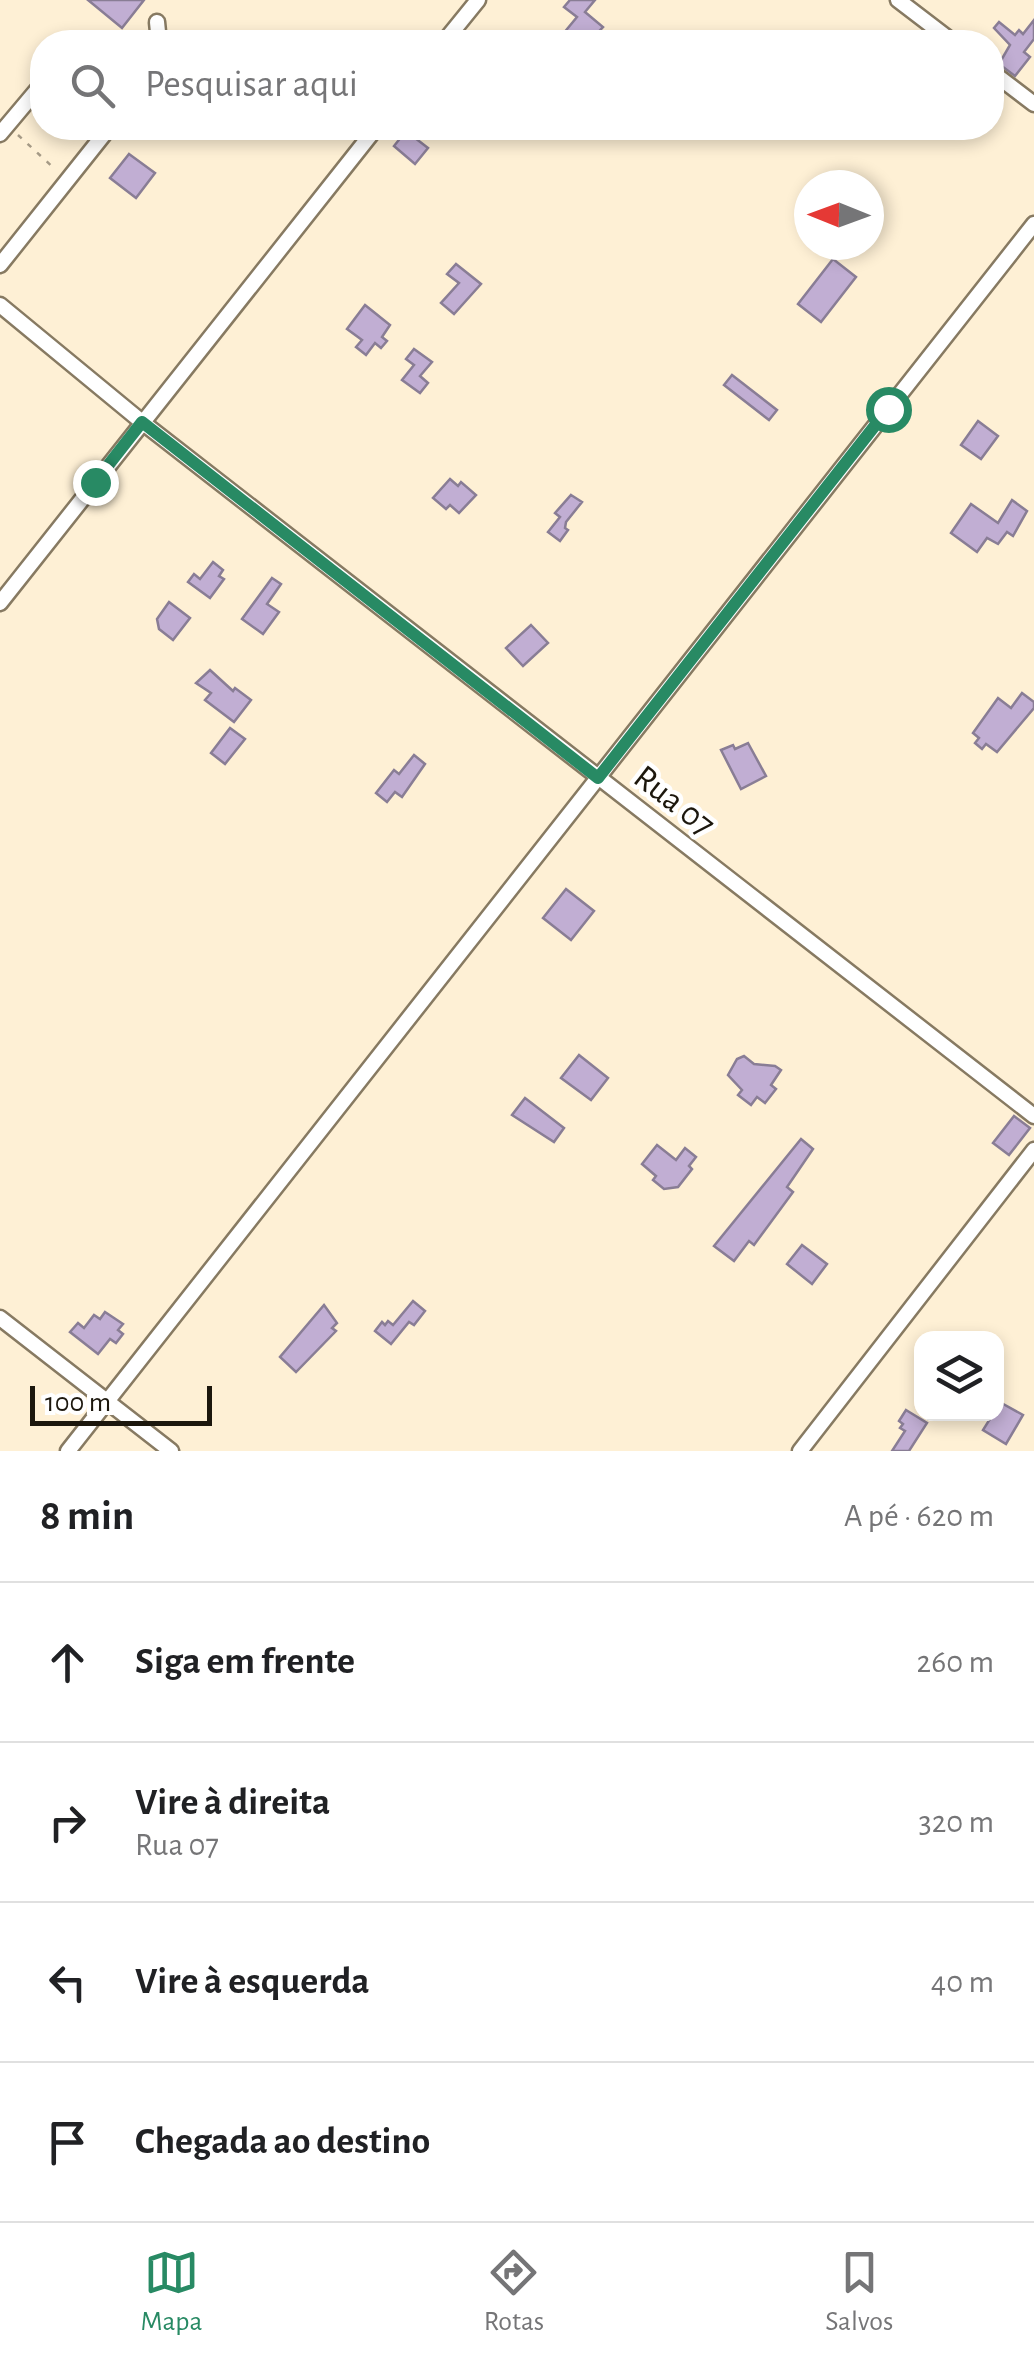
<!DOCTYPE html>
<html lang="pt">
<head>
<meta charset="utf-8">
<style>
  :root { --surface:#fff; --page:#f2f2f2; --text:#202124; --muted:#757577; --line:#e0e0e0; --accent:#288a64 }
  body { margin:0; font-family:"Alegreya Sans",sans-serif; background:var(--page); color:var(--text) }
  .controls { position:absolute; right:30px; bottom:30px; display:grid; overflow:hidden; border-radius:20px; box-shadow:0 5px 15px #0003 }
  .controls button { width:90px; height:90px; display:grid; place-items:center; padding:0; border:0; border-bottom:2px solid var(--line); background:var(--surface); color:var(--text); font:50px sans-serif }
  .compass { position:absolute; left:794px; top:170px; width:90px; height:90px; border-radius:50%; background:var(--surface); box-shadow:0 5px 15px #0003; rotate:271deg }
  .scale { position:absolute; left:30px; bottom:25px; width:182px; box-sizing:border-box; padding-left:10px; border:5px solid #1c170d; border-top:0; font-size:28px; line-height:35px; white-space:nowrap; color:#1c170d; -webkit-text-stroke:8px #fff; paint-order:stroke }
  .stop { position:absolute; width:30px; height:30px; margin:-22px; border:8px solid #288a64; border-radius:50%; background:#fff }
  .stop.end { background:#288a64; border-color:#fff; box-shadow:0 2px 10px #0008 }
  .list { margin:0; padding:0; list-style:none }
  h2 { display:flex; justify-content:space-between; align-items:center; height:130px; margin:0; padding:0 40px; font-size:42px }
  h2 small { font-size:32px; font-weight:400; color:var(--muted) }
  .list li { display:grid; grid-template-columns:65px 1fr auto; gap:30px; align-items:center; box-sizing:border-box; height:160px; padding:0 40px; border-top:2px solid var(--line) }
  .list b { display:block; font-size:38px; white-space:nowrap }
  .list p { margin:0; font-size:32px; white-space:nowrap; color:var(--muted) }
  .list em { font-size:32px; font-style:normal; color:var(--muted) }
  .icon { flex:none; width:55px; height:55px; fill:none; stroke:currentColor; stroke-width:2; stroke-linecap:round; stroke-linejoin:round }
  .map { position:relative; flex:none; width:1034px; height:1451px; overflow:hidden }
  .search { position:absolute; background:var(--surface); box-shadow:0 5px 15px #0003; left:30px; right:30px; top:30px; height:110px; display:flex; align-items:center; gap:25px; box-sizing:border-box; padding:0 35px; border-radius:40px; color:var(--muted); font-size:38px }
  .sheet { height:770px; background:var(--surface) }
  nav { display:flex; justify-content:space-around; align-items:center; box-sizing:border-box; height:140px; border-top:2px solid var(--line); background:var(--surface); font-size:28px; color:var(--muted) }
  nav a { display:grid; justify-items:center; gap:5px }
  nav .on { color:var(--accent) }
  .map>svg:first-child { display:block }
  .building { fill:#c1aed3; stroke:#897d95; stroke-width:2.5 }
  .lines { fill:none; stroke-linecap:round; stroke-linejoin:round }
  .minor-casing { stroke:#877a62; stroke-width:19 }
  .path { stroke:#a59a86; stroke-width:2.5; stroke-dasharray:5 8; stroke-linecap:butt }
  .minor { stroke:#fff; stroke-width:14 }
  .route { stroke:#288a64; stroke-width:12 }
  .labels { text-anchor:middle; stroke-width:9; stroke-linejoin:round; paint-order:stroke }
  .street-label { font-size:35px; fill:#1c170d; stroke:#fff }
</style>
</head>
<body>
<div class="map">
<svg width="1034" height="1451" viewBox="0 0 1034 1451">
  <rect width="100%" height="100%" fill="#fef0d5"/>
  <g class="building">
    <path d="M 88,0 L 144,0 L 122,28 Z"/>
    <path d="M 570,0 L 595,0 L 585,12 L 603,27 L 589,42 L 574,42 L 563,34 L 577,17 L 564,7 Z"/>
    <path d="M 1034,20 L 1034,39 L 1024,52 L 1030,57 L 1015,76 L 999,64 L 1010,45 L 994,28 L 999,22 L 1015,35 L 1019,30 L 1023,34 Z"/>
    <path d="M 406,131 L 428,148 L 415,164 L 394,146 Z"/>
    <path d="M 129,154 L 155,173 L 136,198 L 110,178 Z"/>
    <path d="M 833,259 L 856,277 L 821,322 L 798,304 Z"/>
    <path d="M 456,264 L 481,284 L 454,314 L 441,303 L 459,283 L 447,274 Z"/>
    <path d="M 365,305 L 390,325 L 382,337 L 387,341 L 381,348 L 375,343 L 366,355 L 356,347 L 362,340 L 347,329 Z"/>
    <path d="M 414,349 L 432,362 L 420,376 L 428,383 L 420,393 L 402,380 L 414,365 L 406,359 Z"/>
    <path d="M 732,375 L 777,410 L 769,420 L 724,385 Z"/>
    <path d="M 978,421 L 998,436 L 981,459 L 961,445 Z"/>
    <path d="M 450,479 L 458,486 L 461,482 L 476,495 L 459,513 L 450,505 L 446,509 L 433,498 Z"/>
    <path d="M 571,495 L 582,502 L 566,522 L 565,528 L 568,530 L 560,541 L 548,532 L 560,517 L 555,513 Z"/>
    <path d="M 1012,500 L 1027,511 L 1013,536 L 1007,532 L 998,544 L 987,538 L 977,552 L 951,533 L 971,504 L 998,523 Z"/>
    <path d="M 213,562 L 223,570 L 219,576 L 224,579 L 210,598 L 188,582 L 194,574 L 200,579 Z"/>
    <path d="M 272,578 L 281,584 L 267,604 L 279,612 L 263,634 L 242,619 Z"/>
    <path d="M 169,602 L 190,618 L 173,640 L 159,629 L 157,619 Z"/>
    <path d="M 531,625 L 548,643 L 523,666 L 506,648 Z"/>
    <path d="M 210,670 L 233,691 L 235,688 L 251,700 L 234,722 L 205,700 L 211,693 L 196,683 Z"/>
    <path d="M 1022,693 L 1034,702 L 1034,708 L 997,752 L 986,744 L 982,749 L 975,743 L 979,738 L 973,733 L 998,698 L 1011,708 Z"/>
    <path d="M 230,728 L 245,739 L 225,764 L 211,753 Z"/>
    <path d="M 748,743 L 766,776 L 741,789 L 721,750 L 733,745 L 735,749 Z"/>
    <path d="M 414,755 L 425,764 L 402,797 L 395,792 L 387,802 L 376,793 L 394,770 L 399,774 Z"/>
    <path d="M 566,889 L 594,911 L 571,940 L 543,918 Z"/>
    <path d="M 579,1055 L 608,1078 L 591,1100 L 561,1078 Z"/>
    <path d="M 744,1056 L 754,1064 L 775,1066 L 781,1070 L 771,1085 L 776,1089 L 765,1103 L 757,1097 L 751,1105 L 738,1095 L 742,1090 L 728,1075 L 737,1059 Z"/>
    <path d="M 525,1098 L 564,1128 L 554,1142 L 512,1115 Z"/>
    <path d="M 1014,1116 L 1030,1128 L 1009,1155 L 993,1143 Z"/>
    <path d="M 801,1139 L 813,1149 L 787,1187 L 793,1192 L 754,1245 L 749,1241 L 734,1261 L 714,1246 Z"/>
    <path d="M 657,1145 L 676,1160 L 685,1148 L 696,1157 L 689,1166 L 692,1169 L 678,1187 L 664,1189 L 653,1180 L 656,1176 L 642,1164 Z"/>
    <path d="M 802,1245 L 827,1264 L 812,1284 L 787,1264 Z"/>
    <path d="M 413,1301 L 425,1311 L 414,1325 L 409,1322 L 391,1344 L 375,1331 L 382,1322 L 385,1325 L 388,1321 L 393,1325 Z"/>
    <path d="M 324,1305 L 337,1323 L 332,1328 L 336,1331 L 296,1372 L 280,1357 Z"/>
    <path d="M 105,1312 L 123,1324 L 118,1330 L 123,1334 L 116,1343 L 110,1339 L 98,1354 L 70,1332 L 78,1323 L 84,1328 L 94,1315 L 100,1319 Z"/>
    <path d="M 996,1400 L 1023,1415 L 1006,1444 L 983,1430 L 993,1414 L 996,1414 Z"/>
    <path d="M 906,1410 L 927,1423 L 909,1451 L 892,1451 L 905,1431 L 900,1428 L 903,1424 L 899,1421 Z"/>
  </g>
  <g class="lines">
    <g class="minor-casing">
      <g id="minor">
        <path d="M 898,0 L 953,42"/>
        <path d="M 157,22 L 159,42"/>
        <path d="M 444,42 L 478,0"/>
        <path d="M 992,72 L 1034,104"/>
        <path d="M 0,134 L 42,84"/>
        <path d="M 0,265 L 109,128"/>
        <path d="M 0,305 L 142,422 L 1034,1116"/>
        <path d="M 0,603 L 376,128"/>
        <path d="M 0,1318 L 171,1451"/>
        <path d="M 68,1451 L 1034,224"/>
        <path d="M 800,1451 L 1034,1150"/>
      </g>
    </g>
    <path class="path" d="M 18,135 L 56,170"/>
    <use href="#minor" class="minor"/>
  </g>
  <g class="lines">
    <path class="route" d="M 95,482 L 142,422 L 598,778 L 888,409"/>
  </g>
  <g class="labels">
    <g class="street-label">
      <text transform="translate(675 800) rotate(38)" y="12">Rua 07</text>
    </g>
  </g>
</svg>
<div class="controls">
<button><svg class="icon" aria-label="layers" viewBox="0 0 24 24"><path d="M12 4l9 5-9 5-9-5zM3 14l9 5 9-5"/></svg></button>
</div>
<svg class="compass" viewBox="-18 -18 36 36"><path d="M0-13l5 13h-10z" fill="#e53935"/><path d="M0 13l5-13h-10z" fill="#757577"/></svg>
<div class="scale">100 m</div>
<div class="stop" style="left:888px;top:409px"></div>
<div class="stop end" style="left:95px;top:482px"></div>
<div class="search"><svg class="icon" aria-label="search" viewBox="0 0 24 24"><circle cx="10" cy="10" r="6"/><path d="M15 15l6 6"/></svg>Pesquisar aqui</div>
</div>
<section class="sheet">
<h2>8 min<small>A pé · 620 m</small></h2>
<ul class="list">
<li><svg class="icon" aria-label="ahead" viewBox="0 0 24 24"><path d="M12 20V5M6 11l6-6 6 6"/></svg><div><b>Siga em frente</b></div><em>260 m</em></li>
<li><svg class="icon" aria-label="right" viewBox="0 0 24 24"><path d="M7 20v-9h11M14 6l5 5-5 5"/></svg><div><b>Vire à direita</b><p>Rua 07</p></div><em>320 m</em></li>
<li><svg class="icon" aria-label="left" viewBox="0 0 24 24"><path d="M17 20v-9H6M10 6l-5 5 5 5"/></svg><div><b>Vire à esquerda</b></div><em>40 m</em></li>
<li><svg class="icon" aria-label="arrive" viewBox="0 0 24 24"><path d="M6 21V4h12l-3 4 3 4H6"/></svg><div><b>Chegada ao destino</b></div></li>
</ul>
</section>
<nav>
<a class="on"><svg class="icon" aria-label="map" viewBox="0 0 24 24"><path d="M3 6l6-2 6 2 6-2v14l-6 2-6-2-6 2zM9 4v14M15 6v14"/></svg>Mapa</a>
<a><svg class="icon" aria-label="directions" viewBox="0 0 24 24"><path d="M12 3l9 9-9 9-9-9zM9 14v-3h6M13 9l2 2-2 2"/></svg>Rotas</a>
<a><svg class="icon" aria-label="saved" viewBox="0 0 24 24"><path d="M7 4h10v16l-5-4-5 4z"/></svg>Salvos</a>
</nav>
</body>
</html>
